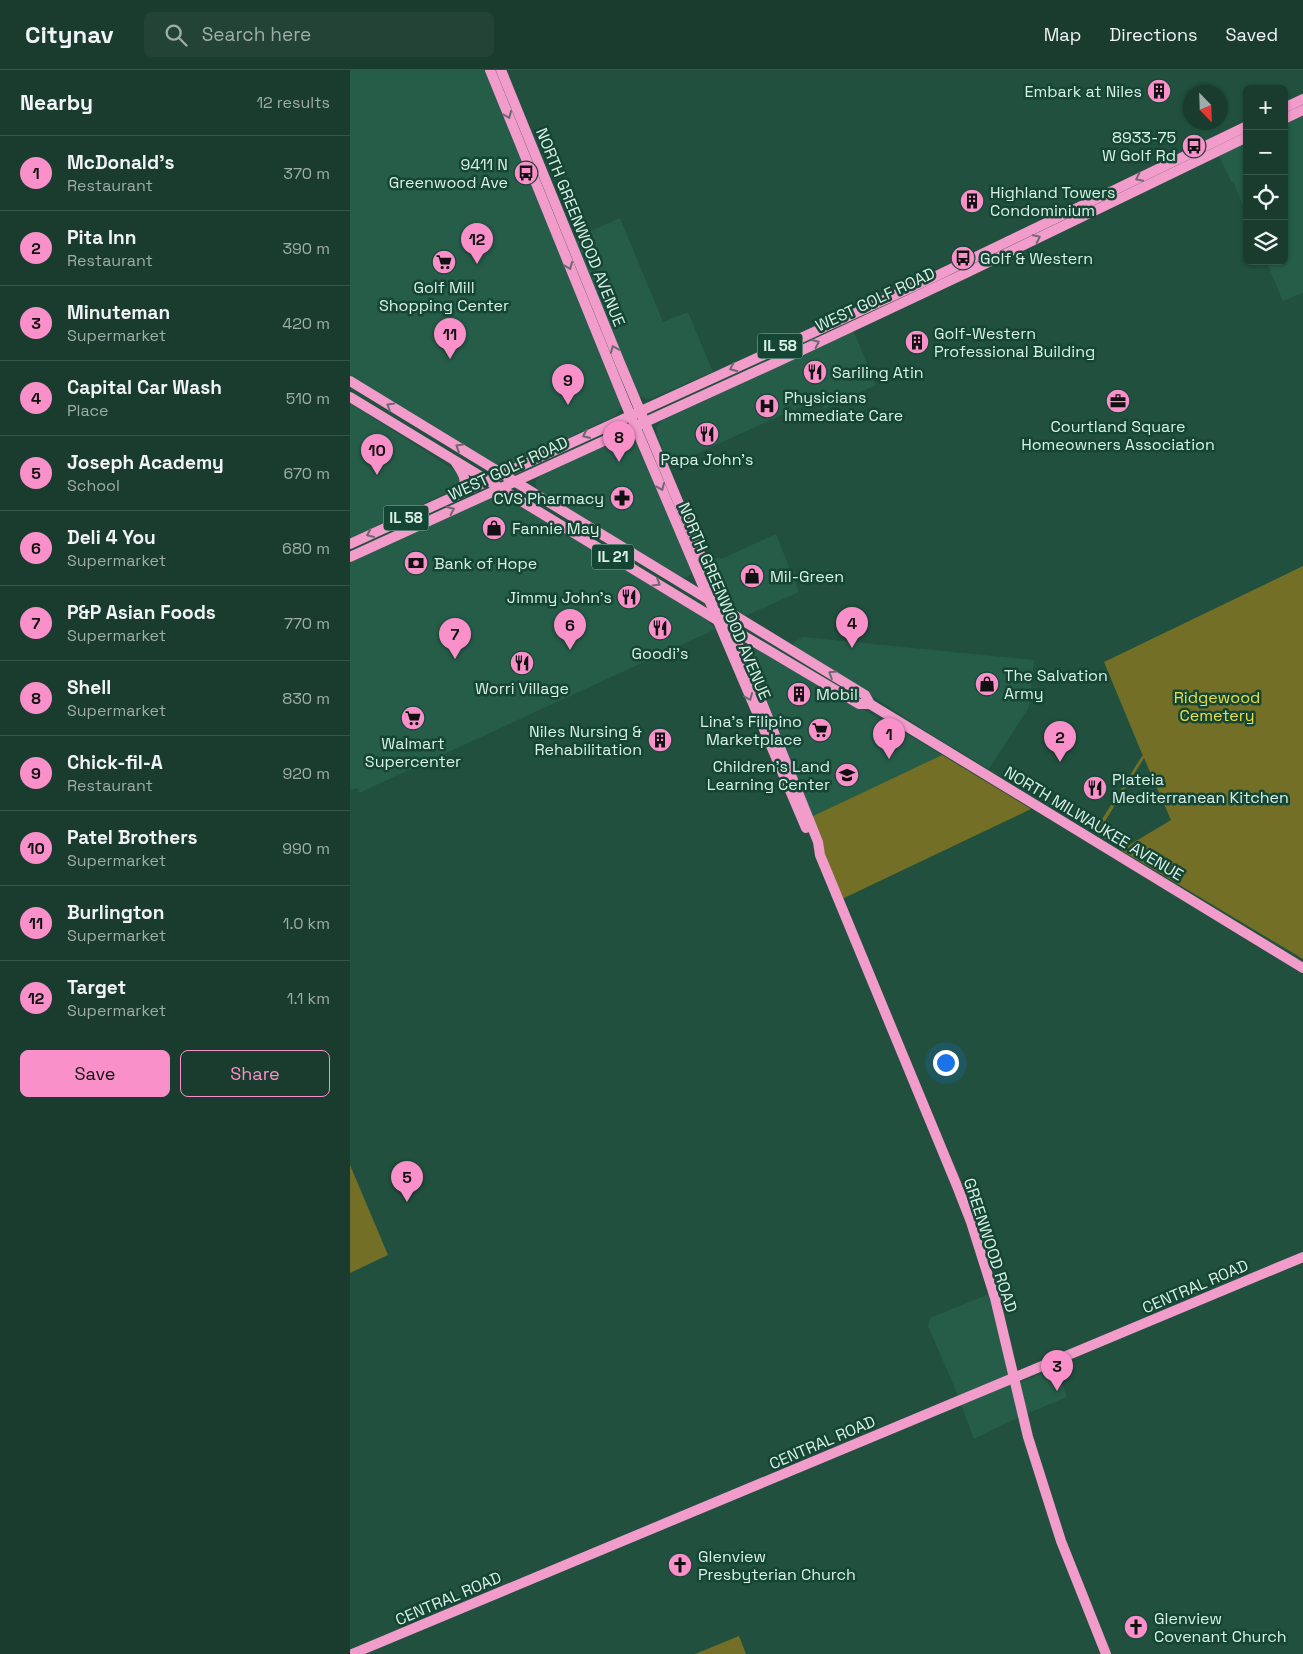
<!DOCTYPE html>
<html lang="en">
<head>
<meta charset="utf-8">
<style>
  :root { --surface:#193c2e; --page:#224336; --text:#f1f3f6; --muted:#9fadaa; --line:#37564a; --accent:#f990ca }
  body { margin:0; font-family:"Space Grotesk",sans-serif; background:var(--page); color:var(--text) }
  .controls { position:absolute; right:15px; top:15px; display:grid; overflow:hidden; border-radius:8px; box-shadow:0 1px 4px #0004 }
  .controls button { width:45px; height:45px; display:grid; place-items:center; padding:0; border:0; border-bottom:1px solid var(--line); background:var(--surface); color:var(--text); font:25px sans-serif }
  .compass { position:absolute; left:833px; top:15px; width:45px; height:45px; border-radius:50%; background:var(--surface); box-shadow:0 1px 4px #0004; rotate:157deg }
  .you { position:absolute; left:595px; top:992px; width:18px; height:18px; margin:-12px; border:4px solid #fff; border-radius:50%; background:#1a73e8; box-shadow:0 0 0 8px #1a73e833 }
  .badge { display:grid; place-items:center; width:32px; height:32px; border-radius:50%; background:var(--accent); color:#111; font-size:16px; font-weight:700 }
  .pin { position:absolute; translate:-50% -41px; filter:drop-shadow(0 1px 2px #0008) }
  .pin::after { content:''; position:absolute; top:26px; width:18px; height:15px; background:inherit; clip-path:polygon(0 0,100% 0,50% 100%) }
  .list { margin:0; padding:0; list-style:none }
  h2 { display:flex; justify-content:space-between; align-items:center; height:65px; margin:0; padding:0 20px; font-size:21px }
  h2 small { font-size:16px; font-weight:400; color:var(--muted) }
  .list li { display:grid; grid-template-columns:32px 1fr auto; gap:15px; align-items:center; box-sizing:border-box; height:75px; padding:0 20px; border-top:1px solid var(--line) }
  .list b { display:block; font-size:19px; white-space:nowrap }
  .list p { margin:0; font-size:16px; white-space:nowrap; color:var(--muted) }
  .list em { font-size:16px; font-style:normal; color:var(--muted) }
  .actions { display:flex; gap:10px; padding:15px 20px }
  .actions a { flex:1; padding:11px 0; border:1px solid var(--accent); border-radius:8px; text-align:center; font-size:18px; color:var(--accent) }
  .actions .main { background:var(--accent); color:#111 }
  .icon { flex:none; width:28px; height:28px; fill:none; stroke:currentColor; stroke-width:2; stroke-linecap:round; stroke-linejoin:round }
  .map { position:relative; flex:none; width:953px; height:1584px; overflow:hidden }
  header { display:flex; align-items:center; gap:30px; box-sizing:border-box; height:70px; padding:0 25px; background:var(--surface); border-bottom:1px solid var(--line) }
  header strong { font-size:24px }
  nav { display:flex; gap:28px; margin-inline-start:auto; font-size:18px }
  .search { width:350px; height:45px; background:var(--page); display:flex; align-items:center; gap:12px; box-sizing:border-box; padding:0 18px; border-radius:8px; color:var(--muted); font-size:19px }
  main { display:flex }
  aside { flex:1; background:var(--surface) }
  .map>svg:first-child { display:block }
  .built { fill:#255d49 }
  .green { fill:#736f26 }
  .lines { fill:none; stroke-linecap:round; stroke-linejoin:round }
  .major { stroke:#f29ccb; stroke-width:10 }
  .oneway { stroke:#6d6870 }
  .labels { text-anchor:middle; stroke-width:5; stroke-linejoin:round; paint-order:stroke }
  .shield { fill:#154534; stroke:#9ebdb1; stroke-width:1 }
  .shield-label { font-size:15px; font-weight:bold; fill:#d9f1e6 }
  .poi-label { font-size:16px; fill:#d9f1e6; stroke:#154534; text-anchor:start }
  .street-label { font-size:16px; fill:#d9f1e6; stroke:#154534 }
  .park-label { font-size:16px; fill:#e9e145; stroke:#154534 }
</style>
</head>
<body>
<header>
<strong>Citynav</strong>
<div class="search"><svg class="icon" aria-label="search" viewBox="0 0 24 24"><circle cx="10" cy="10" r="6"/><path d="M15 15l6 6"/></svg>Search here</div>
<nav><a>Map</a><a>Directions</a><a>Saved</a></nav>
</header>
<main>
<aside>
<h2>Nearby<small>12 results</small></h2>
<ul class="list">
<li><span class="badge">1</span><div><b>McDonald's</b><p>Restaurant</p></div><em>370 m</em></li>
<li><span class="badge">2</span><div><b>Pita Inn</b><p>Restaurant</p></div><em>390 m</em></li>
<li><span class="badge">3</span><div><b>Minuteman</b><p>Supermarket</p></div><em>420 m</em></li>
<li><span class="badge">4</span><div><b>Capital Car Wash</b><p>Place</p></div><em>510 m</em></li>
<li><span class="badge">5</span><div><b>Joseph Academy</b><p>School</p></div><em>670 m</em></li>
<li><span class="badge">6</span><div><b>Deli 4 You</b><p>Supermarket</p></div><em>680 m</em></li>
<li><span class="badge">7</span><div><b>P&amp;P Asian Foods</b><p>Supermarket</p></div><em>770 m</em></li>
<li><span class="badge">8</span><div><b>Shell</b><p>Supermarket</p></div><em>830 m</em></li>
<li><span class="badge">9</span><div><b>Chick-fil-A</b><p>Restaurant</p></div><em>920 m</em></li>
<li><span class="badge">10</span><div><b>Patel Brothers</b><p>Supermarket</p></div><em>990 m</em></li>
<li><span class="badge">11</span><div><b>Burlington</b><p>Supermarket</p></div><em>1.0 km</em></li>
<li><span class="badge">12</span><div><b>Target</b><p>Supermarket</p></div><em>1.1 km</em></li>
</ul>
<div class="actions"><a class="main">Save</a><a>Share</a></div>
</aside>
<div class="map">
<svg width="953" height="1584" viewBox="0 0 953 1584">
  <rect width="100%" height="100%" fill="#21503e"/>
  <g class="built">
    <path d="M 0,0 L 136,0 L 271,335 L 270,340 L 265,346 L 162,394 L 151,396 L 148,396 L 0,306 Z"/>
    <path d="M 953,43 L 953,223 L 933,231 L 916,191 L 934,191 L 934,52 Z"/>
    <path d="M 897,71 L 897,145 L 884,114 L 881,111 L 869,86 Z"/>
    <path d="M 270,148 L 313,252 L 338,242 L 363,302 L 300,329 L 296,329 L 289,326 L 223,169 Z"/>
    <path d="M 503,260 L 526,315 L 474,339 L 469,329 L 443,340 L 440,335 L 433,339 L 434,344 L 322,395 L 319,395 L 307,364 L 307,356 L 312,350 Z"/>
    <path d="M 0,333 L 106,401 L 112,409 L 109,417 L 0,469 Z"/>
    <path d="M 282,364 L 284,364 L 342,500 L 341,504 L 337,507 L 332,507 L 315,498 L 193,423 L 186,417 L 186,410 L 193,404 Z"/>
    <path d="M 145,426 L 153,426 L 173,438 L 358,550 L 366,559 L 9,723 L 7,718 L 1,720 L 0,717 L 0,491 Z"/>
    <path d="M 426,464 L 449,522 L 395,546 L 380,536 L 373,529 L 358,492 L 369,487 L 371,489 Z"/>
    <path d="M 453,567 L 684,590 L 679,637 L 639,699 L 582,665 L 443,575 L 444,572 Z"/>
    <path d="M 406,579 L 574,674 L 592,685 L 461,747 L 397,587 L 399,581 Z"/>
    <path d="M 639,1224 L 662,1316 L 707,1297 L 717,1327 L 676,1344 L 624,1369 L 604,1316 L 578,1256 L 580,1248 Z"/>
  </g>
  <g class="green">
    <path d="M 953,496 L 953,889 L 771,780 L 821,750 L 794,688 L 754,753 L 755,760 L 765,766 L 763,771 C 757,771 745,764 742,758 L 745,753 L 749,754 L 792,686 L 793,686 L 754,592 Z"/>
    <path d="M 592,685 L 681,739 L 492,829 L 461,747 Z"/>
    <path d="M 0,1095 L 38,1185 L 0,1203 Z"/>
    <path d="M 389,1566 L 396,1584 L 345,1584 Z"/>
  </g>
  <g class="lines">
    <g class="major">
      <path d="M 140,0 L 274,330 L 456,758"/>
      <path d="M 151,0 L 270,293 L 402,608 L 468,772 L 470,785 L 607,1116 L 621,1152 L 645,1228 L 678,1367 L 711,1471 L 756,1584"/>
      <path d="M 934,38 L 953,29"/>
      <path d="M 934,49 L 953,40"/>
      <path d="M 0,311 L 515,625 L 520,634 L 953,898"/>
      <path d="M 0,327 L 367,550"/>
      <path d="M 106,393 C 113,403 118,411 112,422"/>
      <path d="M 0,474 L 580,209 L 897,56"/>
      <path d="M 0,487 L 429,291 L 616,203 L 897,67"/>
      <path d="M 379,557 L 509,634 L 519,634"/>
      <path d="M 2,1584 L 953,1187"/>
    </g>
  </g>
  <defs><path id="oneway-chevron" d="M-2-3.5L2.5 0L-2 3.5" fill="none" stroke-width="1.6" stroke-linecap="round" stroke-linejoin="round" transform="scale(1.25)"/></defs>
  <g class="oneway">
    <use href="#oneway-chevron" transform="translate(158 45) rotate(67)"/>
    <use href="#oneway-chevron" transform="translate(789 108) rotate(154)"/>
    <use href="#oneway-chevron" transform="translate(687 168) rotate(-26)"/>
    <use href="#oneway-chevron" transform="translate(219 196) rotate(68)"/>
    <use href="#oneway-chevron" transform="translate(466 273) rotate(-25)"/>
    <use href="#oneway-chevron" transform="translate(264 279) rotate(-112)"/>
    <use href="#oneway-chevron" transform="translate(383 298) rotate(155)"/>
    <use href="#oneway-chevron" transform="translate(40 336) rotate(-149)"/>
    <use href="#oneway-chevron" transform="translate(236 365) rotate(155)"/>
    <use href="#oneway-chevron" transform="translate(109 377) rotate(-149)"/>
    <use href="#oneway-chevron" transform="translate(311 417) rotate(67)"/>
    <use href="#oneway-chevron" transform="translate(101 440) rotate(-25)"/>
    <use href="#oneway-chevron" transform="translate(20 464) rotate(155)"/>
    <use href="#oneway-chevron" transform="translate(307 513) rotate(31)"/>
    <use href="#oneway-chevron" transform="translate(482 604) rotate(-148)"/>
    <use href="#oneway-chevron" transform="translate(399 627) rotate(67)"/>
  </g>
  <defs>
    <g id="building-disc" transform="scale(1.25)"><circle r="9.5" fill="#f990ca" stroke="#154534"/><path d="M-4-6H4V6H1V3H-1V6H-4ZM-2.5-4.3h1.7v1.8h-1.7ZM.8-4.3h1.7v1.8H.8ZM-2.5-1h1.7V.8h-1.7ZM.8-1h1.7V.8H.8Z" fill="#111"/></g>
    <g id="bus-disc" transform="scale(1.25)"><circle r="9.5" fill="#f990ca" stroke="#154534"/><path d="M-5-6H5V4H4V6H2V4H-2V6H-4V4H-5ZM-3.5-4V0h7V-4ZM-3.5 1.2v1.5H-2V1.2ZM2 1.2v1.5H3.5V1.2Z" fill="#111"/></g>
    <g id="supermarket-disc" transform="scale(1.25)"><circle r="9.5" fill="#f990ca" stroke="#154534"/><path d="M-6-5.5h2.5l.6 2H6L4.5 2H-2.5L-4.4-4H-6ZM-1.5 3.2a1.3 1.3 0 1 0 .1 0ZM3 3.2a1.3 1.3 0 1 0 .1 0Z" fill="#111"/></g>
    <g id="restaurant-disc" transform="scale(1.25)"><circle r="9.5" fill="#f990ca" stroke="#154534"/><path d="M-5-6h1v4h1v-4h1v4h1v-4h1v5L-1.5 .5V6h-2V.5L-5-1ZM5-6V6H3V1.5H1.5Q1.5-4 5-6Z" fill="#111"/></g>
    <g id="office-disc" transform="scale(1.25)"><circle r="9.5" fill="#f990ca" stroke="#154534"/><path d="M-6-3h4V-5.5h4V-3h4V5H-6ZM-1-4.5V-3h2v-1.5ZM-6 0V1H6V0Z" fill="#111"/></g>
    <g id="hospital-disc" transform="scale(1.25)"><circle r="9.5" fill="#f990ca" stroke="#154534"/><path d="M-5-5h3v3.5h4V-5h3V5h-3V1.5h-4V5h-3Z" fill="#111"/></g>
    <g id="pharmacy-disc" transform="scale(1.25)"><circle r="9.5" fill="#f990ca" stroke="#154534"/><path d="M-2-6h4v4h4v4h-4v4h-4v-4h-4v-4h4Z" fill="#111"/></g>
    <g id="shop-disc" transform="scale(1.25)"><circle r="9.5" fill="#f990ca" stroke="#154534"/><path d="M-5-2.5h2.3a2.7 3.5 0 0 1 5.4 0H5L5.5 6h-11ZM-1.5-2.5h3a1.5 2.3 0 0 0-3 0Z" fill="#111"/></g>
    <g id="bank-disc" transform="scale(1.25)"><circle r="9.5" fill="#f990ca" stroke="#154534"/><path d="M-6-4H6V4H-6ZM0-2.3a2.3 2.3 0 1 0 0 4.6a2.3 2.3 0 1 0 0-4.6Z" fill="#111"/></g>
    <g id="school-disc" transform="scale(1.25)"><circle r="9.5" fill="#f990ca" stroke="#154534"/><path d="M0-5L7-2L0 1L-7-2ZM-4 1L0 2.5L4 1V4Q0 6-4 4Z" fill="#111"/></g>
    <g id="church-disc" transform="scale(1.25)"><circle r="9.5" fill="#f990ca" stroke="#154534"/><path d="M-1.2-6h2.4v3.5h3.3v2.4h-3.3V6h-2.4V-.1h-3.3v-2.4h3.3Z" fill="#111"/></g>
  </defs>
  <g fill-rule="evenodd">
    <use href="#building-disc" x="809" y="21"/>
    <use href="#bus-disc" x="844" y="76"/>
    <use href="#bus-disc" x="176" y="103"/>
    <use href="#building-disc" x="622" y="131"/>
    <use href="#bus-disc" x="613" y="188"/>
    <use href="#supermarket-disc" x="94" y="192"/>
    <use href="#building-disc" x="567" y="272"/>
    <use href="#restaurant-disc" x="465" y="302"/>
    <use href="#office-disc" x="768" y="331"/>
    <use href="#hospital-disc" x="417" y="336"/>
    <use href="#restaurant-disc" x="357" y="364"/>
    <use href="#pharmacy-disc" x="272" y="428"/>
    <use href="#shop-disc" x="144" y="458"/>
    <use href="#bank-disc" x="66" y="493"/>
    <use href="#shop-disc" x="402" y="506"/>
    <use href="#restaurant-disc" x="279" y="527"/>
    <use href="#restaurant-disc" x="310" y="558"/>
    <use href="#restaurant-disc" x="172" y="593"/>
    <use href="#shop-disc" x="637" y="614"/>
    <use href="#building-disc" x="449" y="624"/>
    <use href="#supermarket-disc" x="63" y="648"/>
    <use href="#supermarket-disc" x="470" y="660"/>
    <use href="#building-disc" x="310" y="670"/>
    <use href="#school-disc" x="497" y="705"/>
    <use href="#restaurant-disc" x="745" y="718"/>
    <use href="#church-disc" x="330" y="1495"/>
    <use href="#church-disc" x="786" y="1557"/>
  </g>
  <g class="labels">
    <g class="shield">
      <rect x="407.5" y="263.5" width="45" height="25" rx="4"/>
      <rect x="33.5" y="435.5" width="45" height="25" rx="4"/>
      <rect x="242" y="474.5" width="42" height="25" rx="4"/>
    </g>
    <g class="shield-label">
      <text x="430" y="281">IL 58</text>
      <text x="56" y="453">IL 58</text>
      <text x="263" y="492">IL 21</text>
    </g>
    <g class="poi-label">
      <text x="792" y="27" text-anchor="end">Embark at Niles</text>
      <text x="826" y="73" text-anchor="end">8933-75<tspan x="826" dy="18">W Golf Rd</tspan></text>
      <text x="158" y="100" text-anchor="end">9411 N<tspan x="158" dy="18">Greenwood Ave</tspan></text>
      <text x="640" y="128">Highland Towers<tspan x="640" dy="18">Condominium</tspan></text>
      <text x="630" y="194">Golf &amp; Western</text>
      <text x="94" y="223" text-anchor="middle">Golf Mill<tspan x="94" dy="18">Shopping Center</tspan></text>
      <text x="584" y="269">Golf-Western<tspan x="584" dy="18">Professional Building</tspan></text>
      <text x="482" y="308">Sariling Atin</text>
      <text x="434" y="333">Physicians<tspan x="434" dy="18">Immediate Care</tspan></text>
      <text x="768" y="362" text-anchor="middle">Courtland Square<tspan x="768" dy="18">Homeowners Association</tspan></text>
      <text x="357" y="395" text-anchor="middle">Papa John's</text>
      <text x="254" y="434" text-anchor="end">CVS Pharmacy</text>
      <text x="162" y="464">Fannie May</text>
      <text x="84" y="499">Bank of Hope</text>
      <text x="420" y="512">Mil-Green</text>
      <text x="262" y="533" text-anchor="end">Jimmy John's</text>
      <text x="310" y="589" text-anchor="middle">Goodi's</text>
      <text x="654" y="611">The Salvation<tspan x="654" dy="18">Army</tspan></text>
      <text x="172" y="624" text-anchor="middle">Worri Village</text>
      <text x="466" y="630">Mobil</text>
      <text x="452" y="657" text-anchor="end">Lina's Filipino<tspan x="452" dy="18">Marketplace</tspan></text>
      <text x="292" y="667" text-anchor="end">Niles Nursing &amp;<tspan x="292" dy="18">Rehabilitation</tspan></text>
      <text x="63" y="679" text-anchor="middle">Walmart<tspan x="63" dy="18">Supercenter</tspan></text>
      <text x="480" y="702" text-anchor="end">Children's Land<tspan x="480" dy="18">Learning Center</tspan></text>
      <text x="762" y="715">Plateia<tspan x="762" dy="18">Mediterranean Kitchen</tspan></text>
      <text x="348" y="1492">Glenview<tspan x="348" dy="18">Presbyterian Church</tspan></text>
      <text x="804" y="1554">Glenview<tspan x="804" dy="18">Covenant Church</tspan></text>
    </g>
    <g class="street-label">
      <text transform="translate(231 157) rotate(68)" y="6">NORTH GREENWOOD AVENUE</text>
      <text transform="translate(525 229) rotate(-25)" y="6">WEST GOLF ROAD</text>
      <text transform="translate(158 398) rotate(-25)" y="6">WEST GOLF ROAD</text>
      <text transform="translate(375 531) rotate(67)" y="6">NORTH GREENWOOD AVENUE</text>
      <text transform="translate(744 753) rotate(31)" y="6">NORTH MILWAUKEE AVENUE</text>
      <text transform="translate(641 1175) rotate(72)" y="6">GREENWOOD ROAD</text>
      <text transform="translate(845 1216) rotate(-23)" y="6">CENTRAL ROAD</text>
      <text transform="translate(472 1372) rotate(-23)" y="6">CENTRAL ROAD</text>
      <text transform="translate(98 1528) rotate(-23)" y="6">CENTRAL ROAD</text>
    </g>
    <g class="park-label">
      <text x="867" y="633">Ridgewood<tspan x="867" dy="18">Cemetery</tspan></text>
    </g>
  </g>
</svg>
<div class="controls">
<button>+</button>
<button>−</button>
<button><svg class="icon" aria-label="locate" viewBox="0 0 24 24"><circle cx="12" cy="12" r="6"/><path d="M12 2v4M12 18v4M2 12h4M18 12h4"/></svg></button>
<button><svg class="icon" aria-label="layers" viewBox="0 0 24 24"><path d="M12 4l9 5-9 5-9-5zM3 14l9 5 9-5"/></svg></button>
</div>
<svg class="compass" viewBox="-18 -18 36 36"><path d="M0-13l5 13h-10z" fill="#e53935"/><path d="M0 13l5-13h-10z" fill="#9fadaa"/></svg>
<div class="you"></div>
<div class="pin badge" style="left:539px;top:689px">1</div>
<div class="pin badge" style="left:710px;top:692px">2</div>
<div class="pin badge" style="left:707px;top:1321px">3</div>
<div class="pin badge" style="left:502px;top:578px">4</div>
<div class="pin badge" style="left:57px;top:1132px">5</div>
<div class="pin badge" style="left:220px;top:580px">6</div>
<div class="pin badge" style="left:105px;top:589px">7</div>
<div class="pin badge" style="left:269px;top:392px">8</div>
<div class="pin badge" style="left:218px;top:335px">9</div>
<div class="pin badge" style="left:27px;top:405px">10</div>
<div class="pin badge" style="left:100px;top:289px">11</div>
<div class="pin badge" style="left:127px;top:194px">12</div>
</div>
</main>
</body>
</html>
